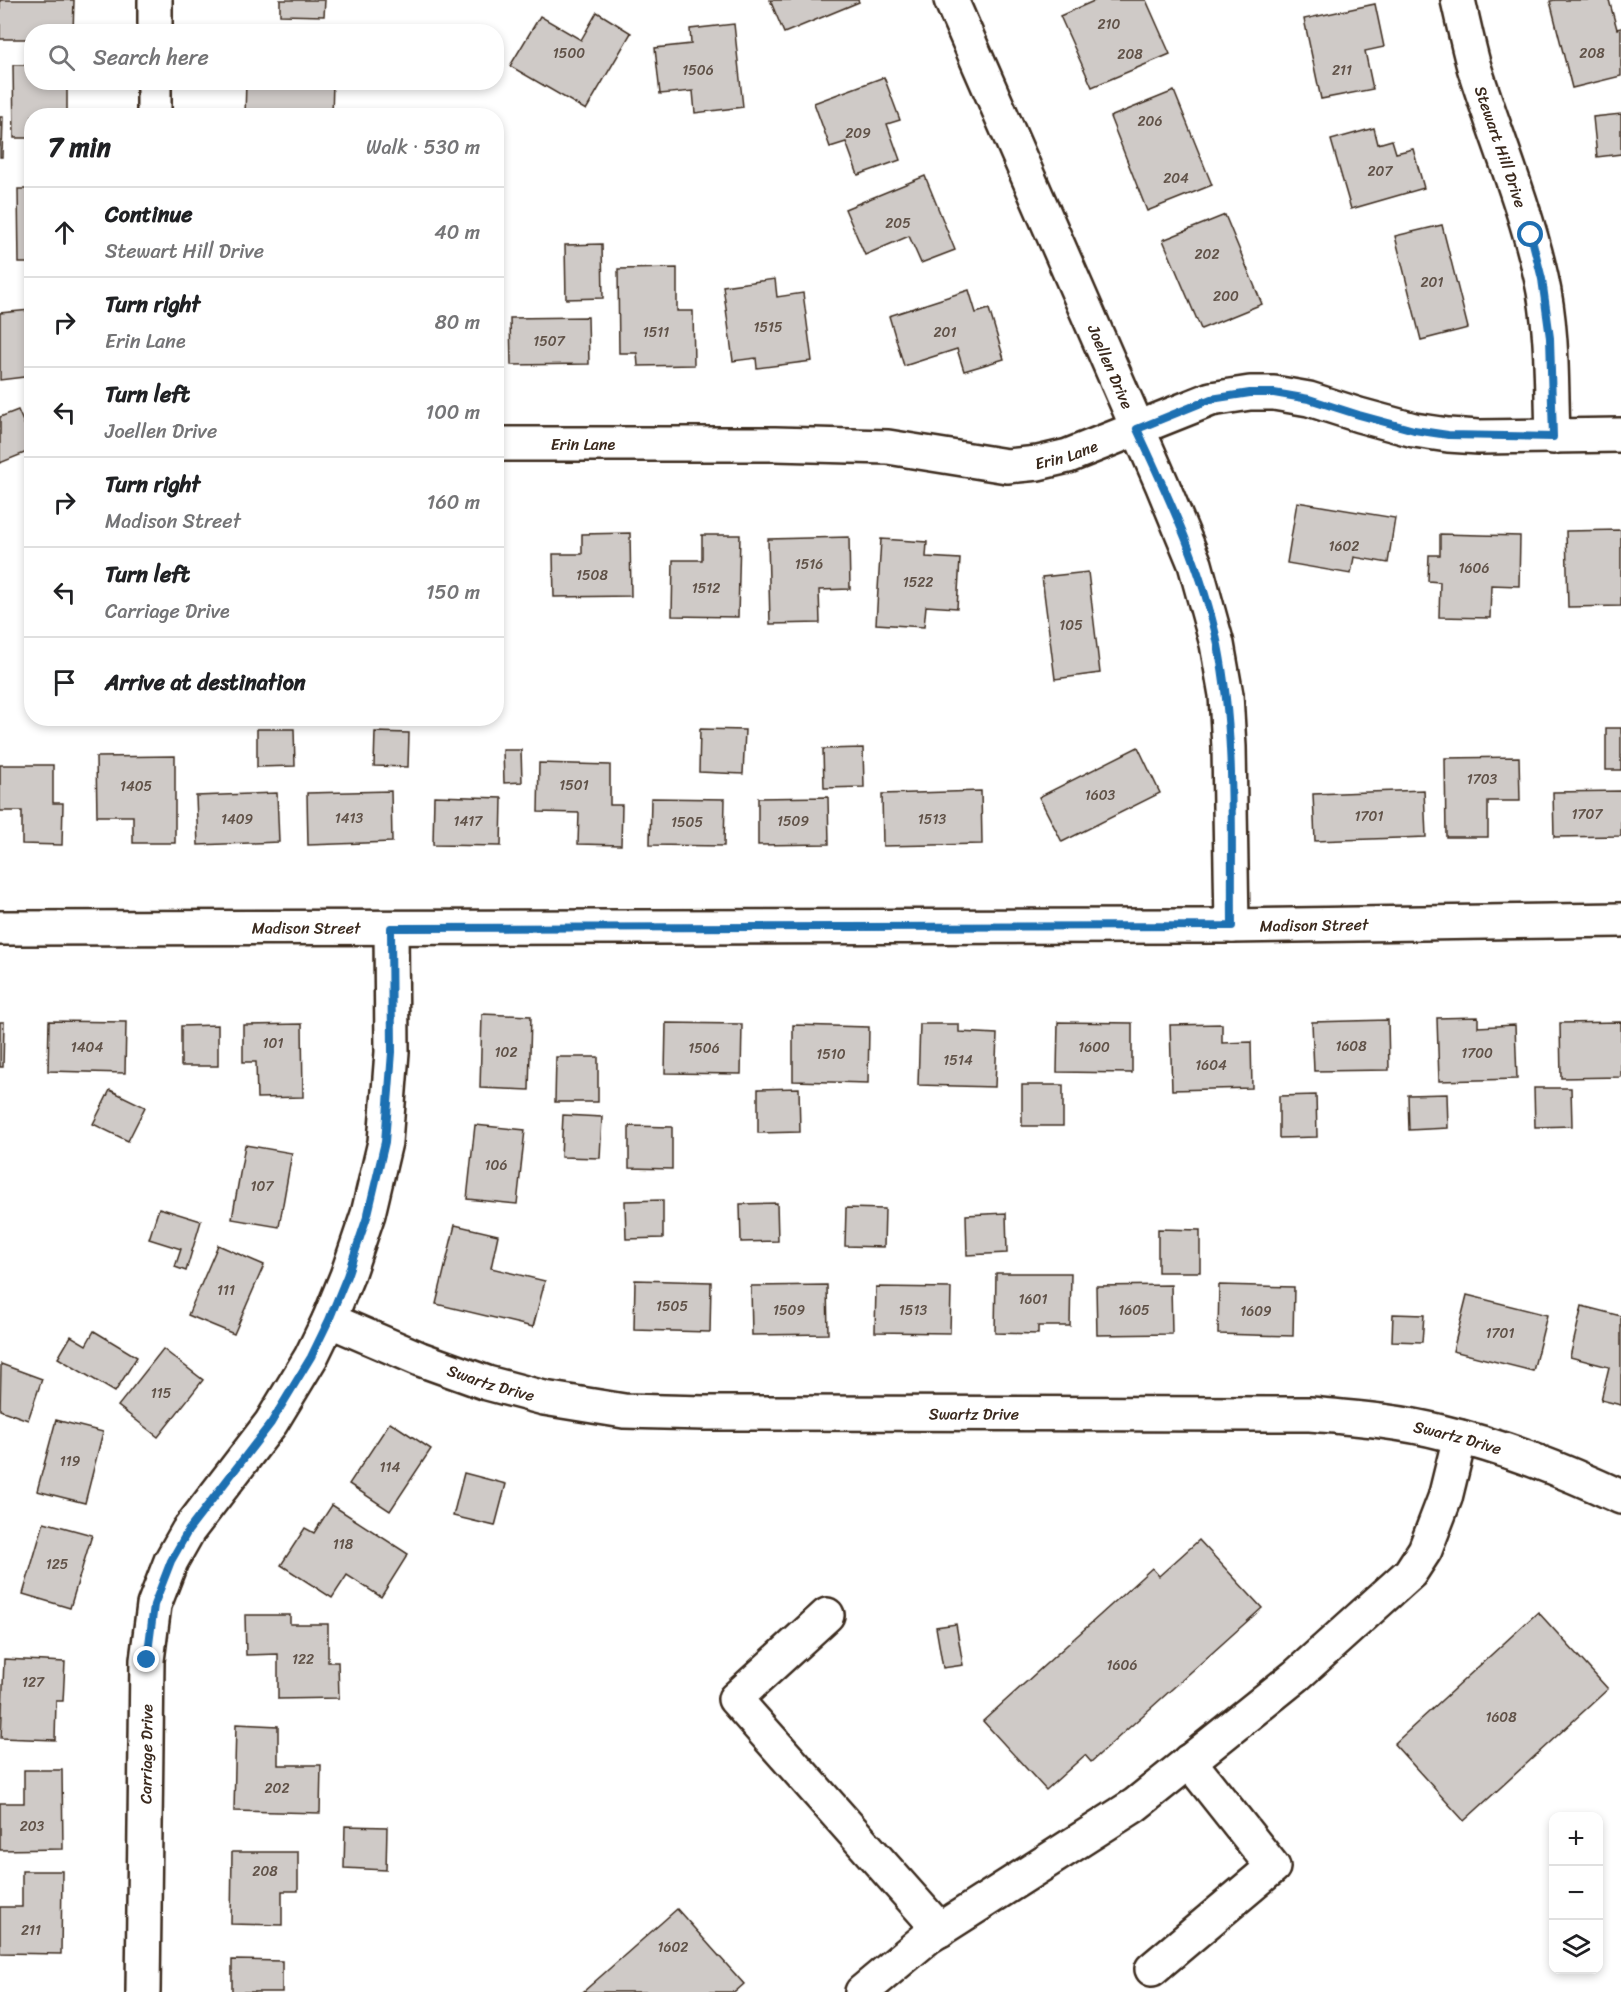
<!DOCTYPE html>
<html lang="en">
<head>
<meta charset="utf-8">
<style>
  :root { --surface:#fff; --page:#f6f6f6; --text:#202124; --muted:#757577; --line:#e0e0e0 }
  body { margin:0; font-family:Sriracha,sans-serif; background:var(--page); color:var(--text) }
  .controls { position:absolute; right:18px; bottom:18px; display:grid; overflow:hidden; border-radius:12px; box-shadow:0 3px 9px #0003 }
  .controls button { width:54px; height:54px; display:grid; place-items:center; padding:0; border:0; border-bottom:2px solid var(--line); background:var(--surface); color:var(--text); font:30px sans-serif }
  .stop { position:absolute; width:18px; height:18px; margin:-14px; border:4px solid #1f6fb2; border-radius:50%; background:#fff }
  .stop.end { background:#1f6fb2; border-color:#fff; box-shadow:0 2px 6px #0008 }
  .list { margin:0; padding:0; list-style:none }
  h2 { display:flex; justify-content:space-between; align-items:center; height:78px; margin:0; padding:0 24px; font-size:26px }
  h2 small { font-size:20px; font-weight:400; color:var(--muted) }
  .list li { display:grid; grid-template-columns:39px 1fr auto; gap:18px; align-items:center; box-sizing:border-box; height:90px; padding:0 24px; border-top:2px solid var(--line) }
  .list b { display:block; font-size:22px; white-space:nowrap }
  .list p { margin:0; font-size:20px; white-space:nowrap; color:var(--muted) }
  .list em { font-size:20px; font-style:normal; color:var(--muted) }
  .icon { flex:none; width:33px; height:33px; fill:none; stroke:currentColor; stroke-width:2; stroke-linecap:round; stroke-linejoin:round }
  .map { position:relative; flex:none; width:1621px; height:1992px; overflow:hidden }
  .search { position:absolute; background:var(--surface); box-shadow:0 3px 9px #0003; left:24px; top:24px; width:480px; height:66px; display:flex; align-items:center; gap:15px; box-sizing:border-box; padding:0 21px; border-radius:24px; color:var(--muted); font-size:22px }
  .panel { position:absolute; background:var(--surface); box-shadow:0 3px 9px #0003; left:24px; top:108px; width:480px; height:618px; border-radius:24px }
  .map>svg:first-child { display:block }
  .building { fill:#cfcac7; stroke:#3b2a1e; stroke-width:1.5 }
  .lines { fill:none; stroke-linecap:round; stroke-linejoin:round }
  .minor-casing { stroke:#3b2a1e; stroke-width:38 }
  .minor { stroke:#fff; stroke-width:33 }
  .route { stroke:#1f6fb2; stroke-width:8 }
  .labels { text-anchor:middle; stroke-width:5; stroke-linejoin:round; paint-order:stroke }
  .number-label { font-size:14px; fill:#605248 }
  .street-label { font-size:16px; fill:#3b2a1e; stroke:#fff }
</style>
</head>
<body>
<div class="map">
<svg width="1621" height="1992" viewBox="0 0 1621 1992">
  <rect width="100%" height="100%" fill="#fff"/>
  <filter id="ink" filterUnits="userSpaceOnUse"><feTurbulence type="fractalNoise" baseFrequency=".0167" numOctaves="2"/><feDisplacementMap in="SourceGraphic" scale="12" xChannelSelector="R" yChannelSelector="G"/><feConvolveMatrix kernelMatrix="1 2 1 2 8 2 1 2 1" color-interpolation-filters="sRGB"/></filter>
  <g filter="url(#ink)">
    <g class="building">
      <path d="M 0,0 L 74,0 L 73,32 L 32,32 L 32,39 L 0,39 Z"/>
      <path d="M 280,0 L 325,0 L 324,16 L 280,15 Z"/>
      <path d="M 770,0 L 858,0 L 859,2 L 784,33 Z"/>
      <path d="M 1096,0 L 1146,0 L 1170,54 L 1092,87 L 1060,16 Z"/>
      <path d="M 1555,0 L 1609,0 L 1617,29 L 1621,28 L 1621,76 L 1572,88 L 1550,1 Z"/>
      <path d="M 1375,4 L 1384,47 L 1365,51 L 1373,89 L 1321,99 L 1304,19 Z"/>
      <path d="M 597,12 L 631,33 L 586,110 L 510,66 L 540,16 L 581,40 Z"/>
      <path d="M 734,24 L 743,107 L 695,113 L 693,91 L 660,94 L 655,48 L 691,44 L 690,29 Z"/>
      <path d="M 13,65 L 32,65 L 32,82 L 67,82 L 67,116 L 32,116 L 32,138 L 14,138 Z"/>
      <path d="M 884,77 L 900,120 L 887,124 L 900,160 L 858,175 L 846,142 L 830,147 L 814,103 Z"/>
      <path d="M 246,82 L 333,82 L 332,116 L 245,116 Z"/>
      <path d="M 1174,91 L 1212,185 L 1147,211 L 1110,117 Z"/>
      <path d="M 1621,114 L 1621,154 L 1597,157 L 1593,117 Z"/>
      <path d="M 0,117 L 3,117 L 2,157 L 0,157 Z"/>
      <path d="M 1374,128 L 1378,144 L 1392,140 L 1396,153 L 1413,149 L 1424,188 L 1351,209 L 1331,140 Z"/>
      <path d="M 925,176 L 955,250 L 921,263 L 909,236 L 865,255 L 845,209 Z"/>
      <path d="M 18,189 L 32,189 L 32,263 L 19,263 Z"/>
      <path d="M 1225,215 L 1262,304 L 1201,329 L 1163,240 Z"/>
      <path d="M 1442,225 L 1468,328 L 1421,340 L 1395,236 Z"/>
      <path d="M 602,244 L 603,298 L 566,299 L 565,245 Z"/>
      <path d="M 677,268 L 677,311 L 693,311 L 694,365 L 638,366 L 637,353 L 619,353 L 618,269 Z"/>
      <path d="M 775,279 L 777,297 L 803,293 L 812,361 L 757,368 L 756,358 L 733,361 L 723,286 Z"/>
      <path d="M 969,290 L 976,313 L 989,309 L 1004,359 L 964,371 L 957,349 L 904,366 L 889,316 Z"/>
      <path d="M 30,310 L 32,324 L 32,376 L 0,380 L 0,313 Z"/>
      <path d="M 588,317 L 589,364 L 511,365 L 510,318 Z"/>
      <path d="M 18,410 L 32,442 L 32,450 L 0,463 L 0,417 Z"/>
      <path d="M 1297,502 L 1395,518 L 1388,563 L 1354,557 L 1351,574 L 1287,563 Z"/>
      <path d="M 1621,530 L 1621,606 L 1568,607 L 1566,531 Z"/>
      <path d="M 630,533 L 631,596 L 554,597 L 553,554 L 582,554 L 582,534 Z"/>
      <path d="M 1440,534 L 1520,536 L 1519,586 L 1491,585 L 1490,618 L 1439,617 L 1440,582 L 1428,581 L 1429,555 L 1440,555 Z"/>
      <path d="M 702,535 L 740,535 L 738,617 L 672,616 L 673,560 L 702,560 Z"/>
      <path d="M 849,537 L 850,589 L 819,590 L 820,623 L 770,624 L 768,539 Z"/>
      <path d="M 881,539 L 927,542 L 926,557 L 960,559 L 957,608 L 926,606 L 924,627 L 876,624 Z"/>
      <path d="M 1088,572 L 1100,673 L 1055,679 L 1042,577 Z"/>
      <rect x="1606" y="728" width="15" height="42"/>
      <path d="M 257,729 L 294,729 L 295,766 L 257,767 Z"/>
      <path d="M 700,729 L 745,730 L 743,774 L 699,772 Z"/>
      <path d="M 375,732 L 409,733 L 408,767 L 374,766 Z"/>
      <path d="M 1138,747 L 1160,793 L 1062,842 L 1039,797 Z"/>
      <path d="M 863,748 L 864,787 L 824,788 L 823,749 Z"/>
      <path d="M 503,750 L 521,750 L 522,782 L 504,783 Z"/>
      <path d="M 175,756 L 175,843 L 133,843 L 133,816 L 97,816 L 96,757 Z"/>
      <path d="M 1519,757 L 1520,801 L 1488,801 L 1488,837 L 1446,837 L 1445,758 Z"/>
      <path d="M 539,763 L 610,765 L 610,805 L 622,805 L 621,845 L 578,844 L 579,813 L 538,812 Z"/>
      <path d="M 0,765 L 53,765 L 53,803 L 63,803 L 62,845 L 22,844 L 22,811 L 0,811 Z"/>
      <path d="M 1424,790 L 1426,837 L 1315,841 L 1313,794 Z"/>
      <path d="M 391,791 L 392,842 L 308,845 L 307,793 Z"/>
      <path d="M 981,791 L 982,844 L 883,846 L 882,794 Z"/>
      <path d="M 1621,791 L 1621,836 L 1554,837 L 1553,792 Z"/>
      <path d="M 277,793 L 279,842 L 198,845 L 196,796 Z"/>
      <path d="M 434,796 L 502,798 L 501,846 L 433,845 Z"/>
      <path d="M 828,797 L 829,844 L 758,845 L 758,798 Z"/>
      <path d="M 651,798 L 725,799 L 724,846 L 650,845 Z"/>
      <path d="M 482,1014 L 531,1016 L 529,1090 L 480,1088 Z"/>
      <path d="M 1478,1017 L 1478,1027 L 1515,1025 L 1517,1079 L 1439,1081 L 1437,1018 Z"/>
      <path d="M 1388,1020 L 1389,1070 L 1314,1071 L 1312,1022 Z"/>
      <path d="M 49,1021 L 126,1022 L 125,1073 L 48,1071 Z"/>
      <path d="M 0,1022 L 4,1022 L 3,1067 L 0,1067 Z"/>
      <path d="M 1058,1022 L 1132,1023 L 1132,1073 L 1057,1072 Z"/>
      <path d="M 1621,1022 L 1621,1077 L 1561,1078 L 1560,1023 Z"/>
      <path d="M 666,1023 L 742,1024 L 741,1074 L 665,1073 Z"/>
      <path d="M 302,1024 L 303,1097 L 257,1098 L 256,1062 L 243,1062 L 243,1025 Z"/>
      <path d="M 920,1024 L 959,1024 L 959,1032 L 997,1034 L 995,1087 L 918,1085 Z"/>
      <path d="M 1222,1024 L 1222,1043 L 1251,1042 L 1252,1088 L 1172,1090 L 1170,1025 Z"/>
      <path d="M 218,1025 L 218,1066 L 181,1066 L 181,1026 Z"/>
      <path d="M 793,1025 L 869,1027 L 868,1083 L 793,1081 Z"/>
      <path d="M 556,1057 L 598,1057 L 598,1102 L 555,1102 Z"/>
      <rect x="1022" y="1085" width="41" height="41"/>
      <path d="M 799,1088 L 800,1132 L 758,1133 L 758,1089 Z"/>
      <path d="M 1534,1088 L 1571,1088 L 1572,1126 L 1535,1127 Z"/>
      <path d="M 110,1090 L 145,1107 L 128,1141 L 93,1124 Z"/>
      <path d="M 1447,1094 L 1448,1128 L 1409,1130 L 1408,1095 Z"/>
      <path d="M 1316,1095 L 1317,1137 L 1279,1138 L 1279,1096 Z"/>
      <path d="M 563,1115 L 602,1117 L 600,1158 L 561,1157 Z"/>
      <path d="M 475,1125 L 525,1130 L 517,1204 L 467,1199 Z"/>
      <path d="M 629,1126 L 672,1127 L 672,1169 L 629,1168 Z"/>
      <path d="M 245,1145 L 292,1153 L 279,1227 L 232,1219 Z"/>
      <path d="M 663,1200 L 663,1238 L 626,1239 L 625,1201 Z"/>
      <path d="M 777,1203 L 778,1241 L 741,1242 L 740,1204 Z"/>
      <path d="M 159,1208 L 201,1221 L 186,1271 L 175,1267 L 181,1249 L 149,1239 Z"/>
      <path d="M 846,1208 L 885,1209 L 884,1247 L 845,1246 Z"/>
      <path d="M 1006,1213 L 1007,1253 L 967,1255 L 966,1215 Z"/>
      <path d="M 455,1225 L 498,1235 L 491,1268 L 545,1281 L 533,1327 L 436,1304 Z"/>
      <path d="M 1158,1229 L 1200,1230 L 1200,1272 L 1158,1272 Z"/>
      <path d="M 218,1245 L 264,1265 L 234,1334 L 188,1315 Z"/>
      <path d="M 996,1273 L 1071,1273 L 1070,1326 L 1038,1326 L 1038,1334 L 995,1333 Z"/>
      <path d="M 635,1280 L 711,1282 L 710,1332 L 634,1330 Z"/>
      <path d="M 827,1285 L 828,1334 L 752,1335 L 751,1286 Z"/>
      <path d="M 1171,1285 L 1172,1334 L 1097,1335 L 1096,1286 Z"/>
      <path d="M 1219,1285 L 1294,1287 L 1293,1336 L 1218,1334 Z"/>
      <path d="M 876,1287 L 951,1288 L 950,1333 L 875,1332 Z"/>
      <path d="M 1467,1295 L 1547,1315 L 1533,1371 L 1453,1351 Z"/>
      <path d="M 1582,1306 L 1621,1316 L 1621,1405 L 1601,1400 L 1609,1367 L 1570,1357 Z"/>
      <path d="M 1393,1314 L 1424,1315 L 1422,1342 L 1392,1341 Z"/>
      <path d="M 94,1331 L 137,1357 L 115,1392 L 58,1358 L 71,1336 L 86,1345 Z"/>
      <path d="M 163,1349 L 203,1380 L 158,1437 L 118,1406 Z"/>
      <path d="M 1,1364 L 42,1379 L 28,1420 L 0,1410 Z"/>
      <path d="M 56,1420 L 103,1432 L 85,1503 L 37,1491 Z"/>
      <path d="M 390,1422 L 431,1449 L 390,1511 L 349,1484 Z"/>
      <path d="M 464,1473 L 506,1484 L 495,1526 L 453,1516 Z"/>
      <path d="M 332,1505 L 408,1554 L 381,1597 L 347,1575 L 332,1598 L 281,1565 L 305,1528 L 314,1533 Z"/>
      <path d="M 44,1522 L 92,1535 L 70,1608 L 23,1594 Z"/>
      <path d="M 1199,1540 L 1262,1608 L 1091,1762 L 1085,1755 L 1046,1790 L 983,1721 L 1152,1568 L 1159,1576 Z"/>
      <path d="M 1538,1612 L 1608,1689 L 1464,1821 L 1394,1744 Z"/>
      <path d="M 245,1615 L 290,1615 L 290,1624 L 328,1624 L 328,1662 L 338,1662 L 339,1698 L 278,1699 L 278,1654 L 246,1655 Z"/>
      <path d="M 956,1624 L 963,1665 L 943,1668 L 936,1627 Z"/>
      <path d="M 4,1659 L 65,1662 L 63,1701 L 56,1701 L 55,1740 L 1,1738 Z"/>
      <path d="M 236,1724 L 278,1726 L 278,1765 L 321,1765 L 320,1813 L 234,1811 Z"/>
      <path d="M 24,1770 L 62,1770 L 63,1849 L 0,1850 L 0,1803 L 24,1803 Z"/>
      <path d="M 345,1826 L 387,1827 L 386,1870 L 344,1868 Z"/>
      <path d="M 232,1852 L 298,1852 L 298,1891 L 282,1891 L 282,1925 L 231,1924 Z"/>
      <path d="M 22,1871 L 62,1871 L 61,1954 L 0,1953 L 0,1907 L 22,1907 Z"/>
      <path d="M 677,1909 L 744,1984 L 735,1992 L 583,1992 Z"/>
      <path d="M 232,1960 L 282,1961 L 282,1992 L 232,1992 Z"/>
    </g>
    <g class="lines">
      <g class="minor-casing">
        <g id="minor">
          <path id="s1" d="M 951,0 L 1162,484 L 1195,564 L 1217,644 L 1226,695 L 1229,747 L 1232,926"/>
          <path id="s2" d="M 1458,0 C 1463,22 1468,45 1474,67 C 1496,137 1525,205 1541,277 C 1553,329 1551,383 1553,437"/>
          <path d="M 155,32 L 155,0"/>
          <path d="M 154,116 L 154,82"/>
          <path id="s3" d="M 496,444 L 775,444 L 888,447 L 1007,466 L 1038,463 L 1068,456 L 1211,399 L 1250,393 L 1274,393 L 1309,399 L 1359,415 L 1414,430 L 1448,435 L 1479,437 L 1621,435"/>
          <path id="s4" d="M 0,928 L 1232,926 L 1621,920"/>
          <path id="s5" d="M 329,1320 L 420,1359 L 487,1383 L 544,1398 L 624,1411 L 704,1413 L 1310,1414 C 1354,1418 1399,1421 1441,1432 C 1507,1448 1560,1469 1621,1497"/>
          <path d="M 827,1615 L 735,1699 L 940,1930"/>
          <path d="M 1152,1969 L 1273,1867 L 1189,1761"/>
          <path id="s6" d="M 143,1992 L 147,1660 L 154,1605 L 171,1561 L 188,1531 L 271,1423 L 311,1357 L 329,1320 L 347,1276 L 368,1214 L 385,1142 L 392,1052 L 391,928"/>
          <path d="M 862,1992 L 928,1937 L 1135,1805 L 1297,1675 L 1410,1573 L 1425,1550 L 1445,1498 L 1460,1437"/>
        </g>
      </g>
      <use href="#minor" class="minor"/>
    </g>
  </g>
  <g class="lines" filter="url(#ink)">
    <path class="route" d="M 147,1660 L 154,1605 L 171,1561 L 188,1531 L 271,1423 L 311,1357 L 329,1320 L 347,1276 L 368,1214 L 385,1142 L 392,1052 L 391,928 L 1232,926 C 1231,833 1236,737 1218,645 C 1203,570 1169,498 1137,429 L 1211,399 L 1250,393 L 1274,393 L 1309,399 L 1359,415 L 1414,430 L 1448,435 L 1553,437 L 1550,338 L 1542,279 L 1531,235"/>
  </g>
  <g class="labels">
    <g class="number-label">
      <text x="1109" y="29">210</text>
      <text x="569" y="58">1500</text>
      <text x="1592" y="58">208</text>
      <text x="1130" y="59">208</text>
      <text x="698" y="75">1506</text>
      <text x="1342" y="75">211</text>
      <text x="1150" y="126">206</text>
      <text x="858" y="138">209</text>
      <text x="1380" y="176">207</text>
      <text x="1176" y="183">204</text>
      <text x="898" y="228">205</text>
      <text x="1207" y="259">202</text>
      <text x="1432" y="287">201</text>
      <text x="1226" y="301">200</text>
      <text x="768" y="332">1515</text>
      <text x="656" y="337">1511</text>
      <text x="945" y="337">201</text>
      <text x="549" y="346">1507</text>
      <text x="1344" y="551">1602</text>
      <text x="809" y="569">1516</text>
      <text x="1474" y="573">1606</text>
      <text x="592" y="580">1508</text>
      <text x="918" y="587">1522</text>
      <text x="706" y="593">1512</text>
      <text x="1071" y="630">105</text>
      <text x="1482" y="784">1703</text>
      <text x="574" y="790">1501</text>
      <text x="136" y="791">1405</text>
      <text x="1100" y="800">1603</text>
      <text x="1587" y="819">1707</text>
      <text x="1369" y="821">1701</text>
      <text x="349" y="823">1413</text>
      <text x="237" y="824">1409</text>
      <text x="932" y="824">1513</text>
      <text x="468" y="826">1417</text>
      <text x="793" y="826">1509</text>
      <text x="687" y="827">1505</text>
      <text x="273" y="1048">101</text>
      <text x="1351" y="1051">1608</text>
      <text x="87" y="1052">1404</text>
      <text x="1094" y="1052">1600</text>
      <text x="704" y="1053">1506</text>
      <text x="506" y="1057">102</text>
      <text x="1477" y="1058">1700</text>
      <text x="831" y="1059">1510</text>
      <text x="958" y="1065">1514</text>
      <text x="1211" y="1070">1604</text>
      <text x="496" y="1170">106</text>
      <text x="262" y="1191">107</text>
      <text x="226" y="1295">111</text>
      <text x="1033" y="1304">1601</text>
      <text x="672" y="1311">1505</text>
      <text x="789" y="1315">1509</text>
      <text x="913" y="1315">1513</text>
      <text x="1134" y="1315">1605</text>
      <text x="1256" y="1316">1609</text>
      <text x="1500" y="1338">1701</text>
      <text x="161" y="1398">115</text>
      <text x="70" y="1466">119</text>
      <text x="390" y="1472">114</text>
      <text x="343" y="1549">118</text>
      <text x="57" y="1569">125</text>
      <text x="303" y="1664">122</text>
      <text x="1122" y="1670">1606</text>
      <text x="33" y="1687">127</text>
      <text x="1501" y="1722">1608</text>
      <text x="277" y="1793">202</text>
      <text x="32" y="1831">203</text>
      <text x="265" y="1876">208</text>
      <text x="31" y="1935">211</text>
      <text x="673" y="1952">1602</text>
    </g>
    <g class="street-label">
      <text dy="6" stroke="none"><textPath href="#s2" startOffset="153">Stewart Hill Drive</textPath></text>
      <text dy="6" stroke="none"><textPath href="#s1" startOffset="400">Joellen Drive</textPath></text>
      <text dy="6" stroke="none"><textPath href="#s3" startOffset="87">Erin Lane</textPath></text>
      <text dy="6" stroke="none"><textPath href="#s3" startOffset="573">Erin Lane</textPath></text>
      <text dy="6" stroke="none"><textPath href="#s4" startOffset="1314">Madison Street</textPath></text>
      <text dy="6" stroke="none"><textPath href="#s4" startOffset="306">Madison Street</textPath></text>
      <text dy="6" stroke="none"><textPath href="#s5" startOffset="174">Swartz Drive</textPath></text>
      <text dy="6" stroke="none"><textPath href="#s5" startOffset="660">Swartz Drive</textPath></text>
      <text dy="6" stroke="none"><textPath href="#s5" startOffset="1146">Swartz Drive</textPath></text>
      <text dy="6" stroke="none"><textPath href="#s6" startOffset="238">Carriage Drive</textPath></text>
    </g>
  </g>
</svg>
<div class="controls">
<button>+</button>
<button>−</button>
<button><svg class="icon" aria-label="layers" viewBox="0 0 24 24"><path d="M12 4l9 5-9 5-9-5zM3 14l9 5 9-5"/></svg></button>
</div>
<div class="stop" style="left:1531px;top:235px"></div>
<div class="stop end" style="left:147px;top:1660px"></div>
<div class="search"><svg class="icon" aria-label="search" viewBox="0 0 24 24"><circle cx="10" cy="10" r="6"/><path d="M15 15l6 6"/></svg>Search here</div>
<section class="panel">
<h2>7 min<small>Walk · 530 m</small></h2>
<ul class="list">
<li><svg class="icon" aria-label="ahead" viewBox="0 0 24 24"><path d="M12 20V5M6 11l6-6 6 6"/></svg><div><b>Continue</b><p>Stewart Hill Drive</p></div><em>40 m</em></li>
<li><svg class="icon" aria-label="right" viewBox="0 0 24 24"><path d="M7 20v-9h11M14 6l5 5-5 5"/></svg><div><b>Turn right</b><p>Erin Lane</p></div><em>80 m</em></li>
<li><svg class="icon" aria-label="left" viewBox="0 0 24 24"><path d="M17 20v-9H6M10 6l-5 5 5 5"/></svg><div><b>Turn left</b><p>Joellen Drive</p></div><em>100 m</em></li>
<li><svg class="icon" aria-label="right" viewBox="0 0 24 24"><path d="M7 20v-9h11M14 6l5 5-5 5"/></svg><div><b>Turn right</b><p>Madison Street</p></div><em>160 m</em></li>
<li><svg class="icon" aria-label="left" viewBox="0 0 24 24"><path d="M17 20v-9H6M10 6l-5 5 5 5"/></svg><div><b>Turn left</b><p>Carriage Drive</p></div><em>150 m</em></li>
<li><svg class="icon" aria-label="arrive" viewBox="0 0 24 24"><path d="M6 21V4h12l-3 4 3 4H6"/></svg><div><b>Arrive at destination</b></div></li>
</ul>
</section>
</div>
</body>
</html>
